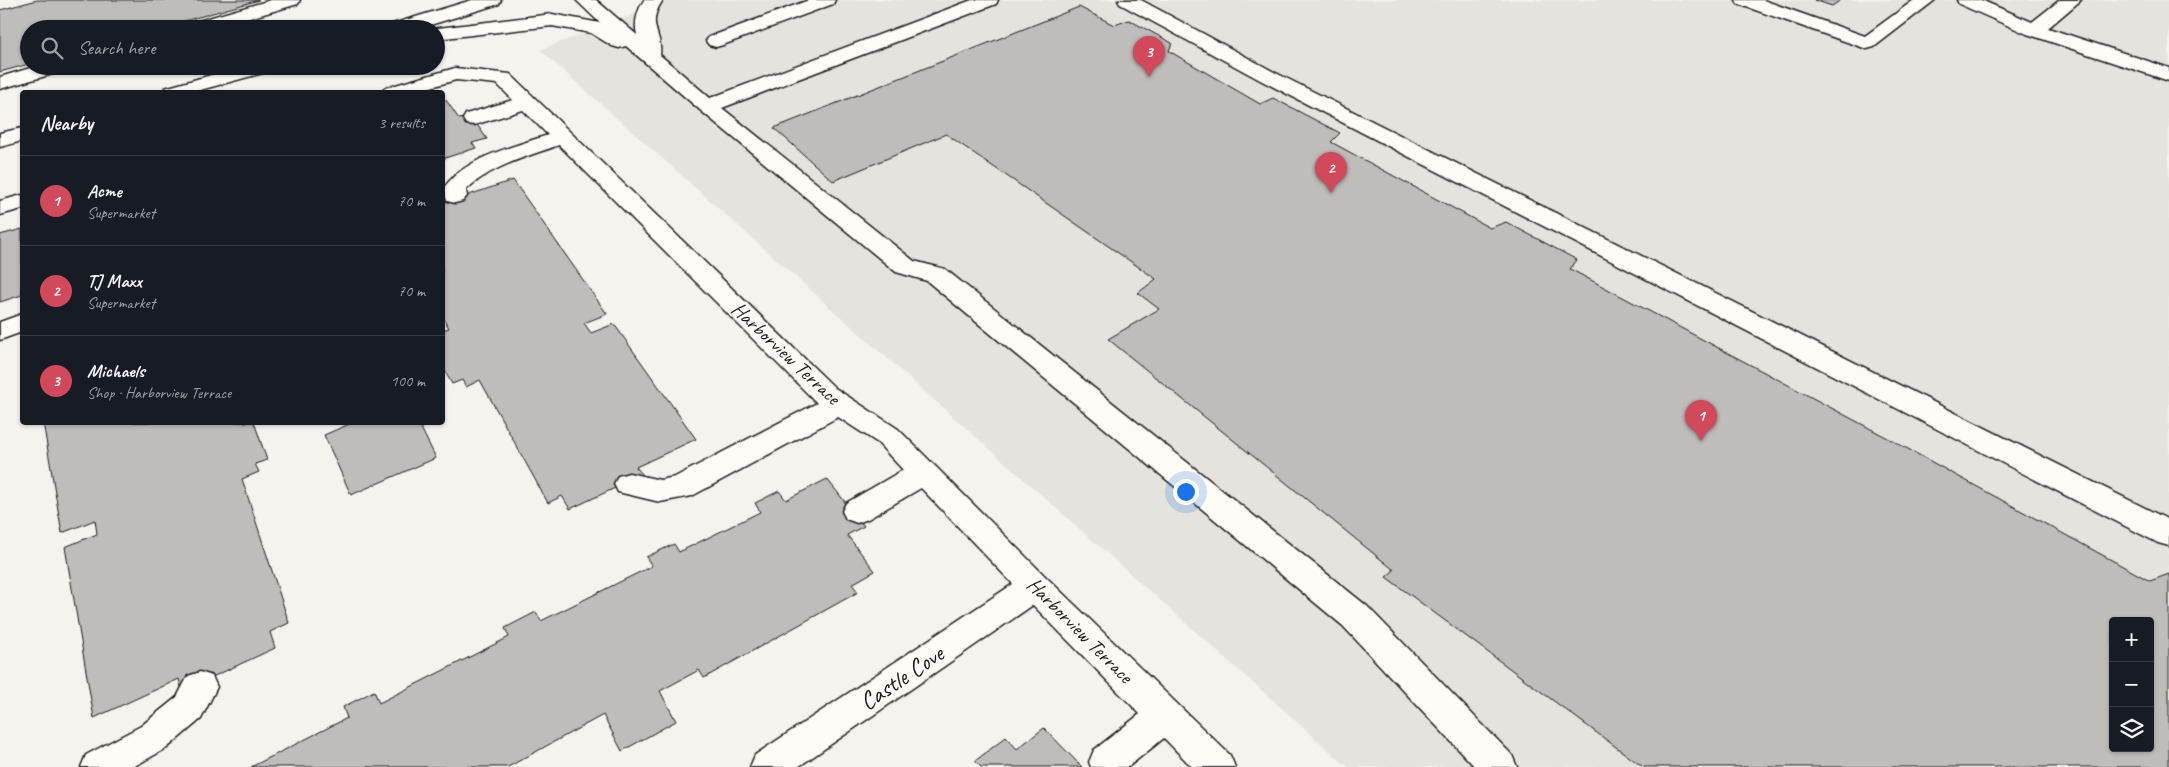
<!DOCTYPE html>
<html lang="en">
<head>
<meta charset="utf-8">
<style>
  :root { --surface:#171b24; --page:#20242c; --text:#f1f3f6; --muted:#9ea1a6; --line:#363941; --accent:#d1495b }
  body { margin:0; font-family:Caveat,sans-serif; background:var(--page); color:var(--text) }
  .controls { position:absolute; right:15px; bottom:15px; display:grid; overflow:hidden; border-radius:5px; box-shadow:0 1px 4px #0004 }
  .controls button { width:45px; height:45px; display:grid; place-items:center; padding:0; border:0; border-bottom:1px solid var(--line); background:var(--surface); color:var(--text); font:25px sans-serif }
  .you { position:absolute; left:1185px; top:491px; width:18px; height:18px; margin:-12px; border:4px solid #fff; border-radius:50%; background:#1a73e8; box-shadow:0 0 0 8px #1a73e833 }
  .badge { display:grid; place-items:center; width:32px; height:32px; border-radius:50%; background:var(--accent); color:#fff; font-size:16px; font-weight:700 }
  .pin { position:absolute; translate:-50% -41px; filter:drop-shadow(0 1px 2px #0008) }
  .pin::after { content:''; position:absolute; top:26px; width:18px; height:15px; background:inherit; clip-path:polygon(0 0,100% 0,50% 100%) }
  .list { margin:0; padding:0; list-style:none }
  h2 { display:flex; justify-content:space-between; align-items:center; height:65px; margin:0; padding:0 20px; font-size:21px }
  h2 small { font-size:16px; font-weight:400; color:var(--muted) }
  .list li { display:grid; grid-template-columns:32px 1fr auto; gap:15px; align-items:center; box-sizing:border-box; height:90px; padding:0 20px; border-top:1px solid var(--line) }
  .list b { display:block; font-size:19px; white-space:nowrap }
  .list p { margin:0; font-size:16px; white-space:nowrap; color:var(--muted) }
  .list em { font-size:16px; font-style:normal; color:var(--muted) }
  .icon { flex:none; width:28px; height:28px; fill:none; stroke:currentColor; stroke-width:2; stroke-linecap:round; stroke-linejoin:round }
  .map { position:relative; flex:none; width:2169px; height:767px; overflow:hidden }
  .search { position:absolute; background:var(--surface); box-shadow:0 1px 4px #0004; left:20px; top:20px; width:425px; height:55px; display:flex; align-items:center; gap:12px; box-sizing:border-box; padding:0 18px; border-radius:28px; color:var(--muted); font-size:19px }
  .panel { position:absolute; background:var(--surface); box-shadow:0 1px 4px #0004; left:20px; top:90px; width:425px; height:335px; border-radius:5px }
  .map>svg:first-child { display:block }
  .built { fill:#e4e3de; fill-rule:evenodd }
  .building { fill:#bebdba; stroke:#1c1c1c; fill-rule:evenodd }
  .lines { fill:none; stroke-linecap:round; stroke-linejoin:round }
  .minor-casing { stroke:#1c1c1c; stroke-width:3 }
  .major-casing { stroke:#1c1c1c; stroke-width:3 }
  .minor { fill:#fdfcf7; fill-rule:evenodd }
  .major { fill:#fdfcf7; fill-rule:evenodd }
  .labels { text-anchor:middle; stroke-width:4; stroke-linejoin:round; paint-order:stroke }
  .street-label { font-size:21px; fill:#1c1c1c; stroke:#fdfcf7 }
  .near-street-label { font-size:25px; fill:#1c1c1c; stroke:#fdfcf7 }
</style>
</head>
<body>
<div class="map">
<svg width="2169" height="767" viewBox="0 0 2169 767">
  <rect width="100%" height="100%" fill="#f4f3ee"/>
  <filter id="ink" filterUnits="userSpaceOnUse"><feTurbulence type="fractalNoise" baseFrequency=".02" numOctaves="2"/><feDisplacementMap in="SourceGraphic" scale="10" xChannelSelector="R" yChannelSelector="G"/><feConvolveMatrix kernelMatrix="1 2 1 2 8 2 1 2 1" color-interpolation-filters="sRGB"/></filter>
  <g filter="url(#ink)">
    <path class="built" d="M 672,0 L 2169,0 L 2169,767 L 1348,767 L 540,50 ZM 2113,621 L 2150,621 L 2150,748 L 2113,748 Z"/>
    <g class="building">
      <path d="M 37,0 L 259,0 L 156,29 L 29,29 L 29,64 L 0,72 L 0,10 Z"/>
      <path d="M 1814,0 L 1841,0 L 1832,6 Z"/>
      <path d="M 1079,7 L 1114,25 L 1129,20 L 1172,43 L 1169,51 L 1260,104 L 1273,98 L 1340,133 L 1331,142 L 1490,228 L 1506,222 L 1577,260 L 1570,269 L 1886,437 L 2150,581 L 2169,574 L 2169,767 L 1643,767 L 1386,577 L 1394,570 L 1108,339 L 1159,309 L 1138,293 L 1156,279 L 946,134 L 833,181 L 774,128 ZM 2113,621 L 2150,621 L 2150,748 L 2113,748 Z"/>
      <path d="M 446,100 L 459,119 L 471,116 L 487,139 L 472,143 L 476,148 L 442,159 L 442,101 Z"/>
      <path d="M 513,180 L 607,314 L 584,323 L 591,333 L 614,324 L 696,439 L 636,467 L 643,475 L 570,509 L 562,496 L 548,503 L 480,380 L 466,387 L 462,380 L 452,384 L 442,366 L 442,330 L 449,328 L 442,316 L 442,197 L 459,192 L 463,197 Z"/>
      <path d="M 22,229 L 22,295 L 0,302 L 0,235 Z"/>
      <path d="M 43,422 L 254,422 L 267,460 L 255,464 L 259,472 L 242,479 L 289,623 L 270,632 L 275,648 L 182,691 L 179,679 L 94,718 L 65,547 L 97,534 L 95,520 L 62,533 Z"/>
      <path d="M 354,422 L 418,422 L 436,458 L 351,495 L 324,435 Z"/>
      <path d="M 827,479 L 864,526 L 847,535 L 875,571 L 852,584 L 858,592 L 704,678 L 699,670 L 660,691 L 676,721 L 622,751 L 603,715 L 508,767 L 251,767 L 347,718 L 343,707 L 374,691 L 379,703 L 509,637 L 505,628 L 536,612 L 541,621 L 652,566 L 646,557 L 674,544 L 679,552 L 760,512 L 755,503 L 779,491 L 786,500 Z"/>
      <path d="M 1044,728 L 1082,767 L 981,767 L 975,761 L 1006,737 L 1017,749 Z"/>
    </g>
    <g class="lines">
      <g class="minor-casing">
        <g id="minor">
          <path d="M 271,0 L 300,0 L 298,4 L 212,29 L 182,29 L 184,25 Z"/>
          <path d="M 576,0 L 596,0 L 637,35 C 634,23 637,11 644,0 L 663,0 C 645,26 663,32 660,55 L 710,98 L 972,0 L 998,0 L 996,4 L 722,108 L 914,261 L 945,269 L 1367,606 L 1512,755 L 1517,767 L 1475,767 L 1343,626 L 927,281 L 896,272 L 700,110 L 626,46 L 619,48 L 612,46 L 591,33 L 552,26 L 436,39 L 436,29 L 430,29 L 552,14 L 600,23 Z"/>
          <path d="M 809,0 L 835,0 L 833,4 L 723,45 L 716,47 L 709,45 L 706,41 L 709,37 Z"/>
          <path d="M 1118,0 L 1141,0 L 1276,73 L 2169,520 L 2169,546 L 2158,543 L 1262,81 L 1120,4 Z"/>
          <path d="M 1736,0 L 1763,0 L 1865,36 L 1914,0 L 1935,0 L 1874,47 L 1867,49 L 1738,4 Z"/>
          <path d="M 1957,0 L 1981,0 L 2032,22 L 2060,0 L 2081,0 L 2048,28 L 2169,68 L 2169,81 L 2027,34 L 1959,4 Z"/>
          <path d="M 37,66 L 70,66 L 67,70 L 0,89 L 0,77 Z"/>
          <path d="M 455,68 L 510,74 L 835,388 L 898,429 L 1046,577 L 1230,755 L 1235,767 L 1192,767 L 1164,738 L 1128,767 L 1091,767 L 1089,762 L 1094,750 L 1140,714 L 1033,605 L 798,767 L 750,767 L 755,755 L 1013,584 L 921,488 L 868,519 L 857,523 L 846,519 L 842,511 L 846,503 L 903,470 L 878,443 L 838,417 L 692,496 L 660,502 L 618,492 L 614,484 L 618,476 L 629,473 L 660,480 L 675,477 L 817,403 L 559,145 C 527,157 490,166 466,190 L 467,196 L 463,201 L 455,203 L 447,201 L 443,189 C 465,157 513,147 548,135 L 523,110 L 474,125 L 466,124 L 463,119 L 466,114 L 513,100 L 497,84 L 456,80 L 413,92 L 382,92 L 385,88 Z"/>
          <path d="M 22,195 L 22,209 L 0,215 L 0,201 Z"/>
          <path d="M 22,314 L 22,332 L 0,340 L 0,322 Z"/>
          <path d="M 200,672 L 212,676 L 217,687 L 201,719 L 167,748 L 133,767 L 81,767 L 86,755 L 141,726 L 177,697 L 188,676 Z"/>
        </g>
      </g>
      <g class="major-casing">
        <g id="major">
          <path d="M 472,0 L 501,0 L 499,4 L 417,29 L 387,29 L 389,25 Z"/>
          <path d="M 243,66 L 277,66 L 274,70 L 193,92 L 162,92 L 165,88 Z"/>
          <path d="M 22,128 L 22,141 L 0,147 L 0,133 Z"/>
        </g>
      </g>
      <use href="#minor" class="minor"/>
      <use href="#major" class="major"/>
    </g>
  </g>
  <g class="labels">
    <g class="street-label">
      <text transform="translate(786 353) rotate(43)" y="7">Harborview Terrace</text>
      <text transform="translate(1080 630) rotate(45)" y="7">Harborview Terrace</text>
    </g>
    <g class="near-street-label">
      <text transform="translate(901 677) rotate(-34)" y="9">Castle Cove</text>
    </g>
  </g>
</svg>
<div class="controls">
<button>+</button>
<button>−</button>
<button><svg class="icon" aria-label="layers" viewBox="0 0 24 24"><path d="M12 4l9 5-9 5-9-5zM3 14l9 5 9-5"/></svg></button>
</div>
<div class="you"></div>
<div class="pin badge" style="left:1701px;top:441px">1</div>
<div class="pin badge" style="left:1331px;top:193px">2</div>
<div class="pin badge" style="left:1149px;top:77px">3</div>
<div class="search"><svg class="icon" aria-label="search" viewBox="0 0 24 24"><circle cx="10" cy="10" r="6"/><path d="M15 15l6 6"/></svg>Search here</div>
<section class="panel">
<h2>Nearby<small>3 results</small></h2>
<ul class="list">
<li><span class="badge">1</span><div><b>Acme</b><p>Supermarket</p></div><em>70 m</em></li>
<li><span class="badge">2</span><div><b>TJ Maxx</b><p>Supermarket</p></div><em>70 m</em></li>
<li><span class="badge">3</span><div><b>Michaels</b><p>Shop · Harborview Terrace</p></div><em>100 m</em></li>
</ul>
</section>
</div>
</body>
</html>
